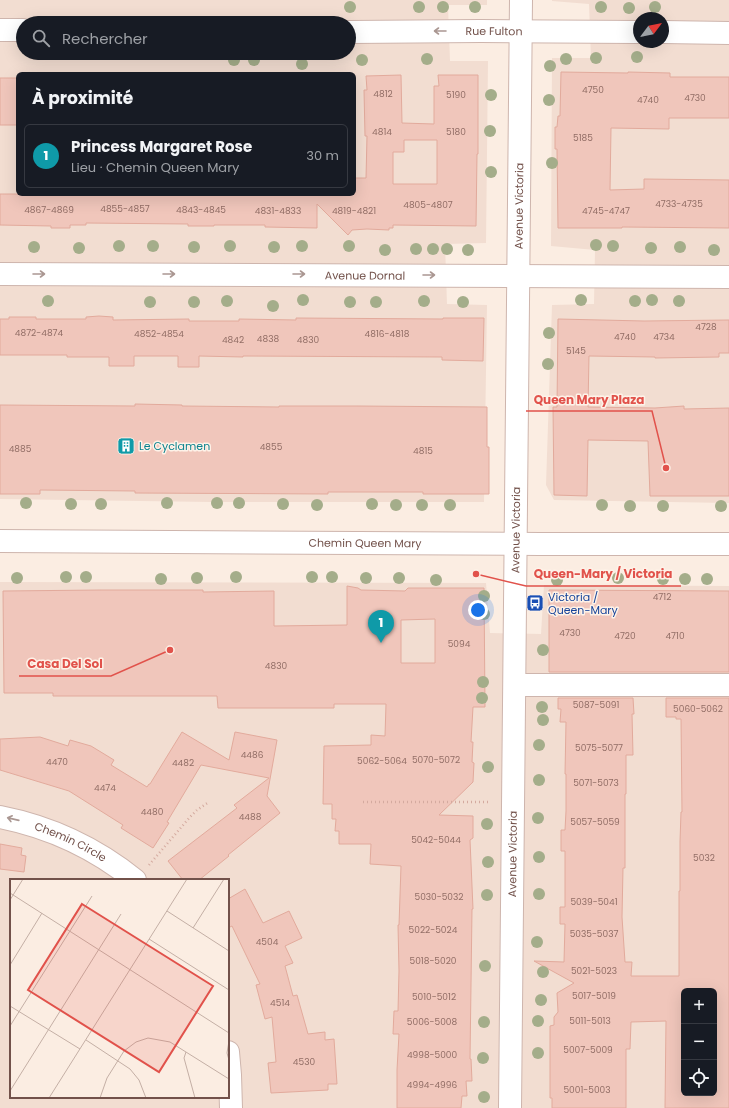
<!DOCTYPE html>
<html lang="fr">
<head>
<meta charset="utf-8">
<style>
  :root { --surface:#171b24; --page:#20242c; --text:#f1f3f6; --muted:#9ea1a6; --line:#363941; --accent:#e1524b }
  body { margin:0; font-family:Poppins,sans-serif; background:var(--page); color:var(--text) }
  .controls { position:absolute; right:12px; bottom:12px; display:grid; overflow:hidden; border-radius:6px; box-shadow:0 4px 16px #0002 }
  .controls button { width:36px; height:36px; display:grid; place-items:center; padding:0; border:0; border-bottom:1px solid var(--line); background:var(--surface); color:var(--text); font:20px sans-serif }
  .compass { position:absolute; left:633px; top:12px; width:36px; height:36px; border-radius:50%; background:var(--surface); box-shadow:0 4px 16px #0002; rotate:58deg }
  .you { position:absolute; left:478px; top:610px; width:14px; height:14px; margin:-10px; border:3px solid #fff; border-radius:50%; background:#1a73e8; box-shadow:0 0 0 6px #1a73e833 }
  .badge { display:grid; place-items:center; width:26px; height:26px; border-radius:50%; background:var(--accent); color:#fff; font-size:13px; font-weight:700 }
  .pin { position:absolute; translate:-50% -33px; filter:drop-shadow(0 1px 2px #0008) }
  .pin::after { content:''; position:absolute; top:21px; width:14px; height:12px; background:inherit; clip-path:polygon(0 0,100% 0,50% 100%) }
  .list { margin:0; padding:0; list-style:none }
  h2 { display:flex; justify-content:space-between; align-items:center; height:52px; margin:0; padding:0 16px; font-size:17px }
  h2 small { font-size:13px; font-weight:400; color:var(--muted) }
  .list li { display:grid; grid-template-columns:26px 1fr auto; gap:12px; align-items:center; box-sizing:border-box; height:64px; margin:0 8px 8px; padding:0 8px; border:1px solid var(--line); border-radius:6px }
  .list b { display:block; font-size:15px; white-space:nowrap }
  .list p { margin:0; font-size:13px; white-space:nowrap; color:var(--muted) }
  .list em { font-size:13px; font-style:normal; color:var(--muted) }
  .icon { flex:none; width:22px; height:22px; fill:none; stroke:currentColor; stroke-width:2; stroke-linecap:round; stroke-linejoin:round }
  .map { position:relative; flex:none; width:729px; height:1108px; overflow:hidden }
  .search { position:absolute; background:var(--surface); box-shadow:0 4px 16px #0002; left:16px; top:16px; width:340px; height:44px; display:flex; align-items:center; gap:10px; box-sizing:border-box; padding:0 14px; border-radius:22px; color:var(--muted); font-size:15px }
  .panel { position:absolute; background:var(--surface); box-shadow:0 4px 16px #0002; left:16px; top:72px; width:340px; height:124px; border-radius:6px }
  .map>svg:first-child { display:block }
  .residential { fill:#f2ddd1; fill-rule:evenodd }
  .building { fill:#f0c6bb; stroke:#e2aa9c; fill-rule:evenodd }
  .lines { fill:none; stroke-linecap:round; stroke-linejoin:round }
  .minor-casing { stroke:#ceb5ad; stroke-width:24 }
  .path { stroke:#d4aa9f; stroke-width:2.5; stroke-dasharray:1 3; stroke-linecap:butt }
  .minor { stroke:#fff; stroke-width:22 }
  .tree { fill:#a4ad8a }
  .oneway { stroke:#aa9792 }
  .labels { text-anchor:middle; stroke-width:3; stroke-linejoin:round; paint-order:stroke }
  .number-label { font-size:9px; fill:#926e66 }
  .street-label { font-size:11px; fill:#72514a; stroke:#fef2e8 }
  .culture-label { font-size:11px; fill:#0d838f; stroke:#fef2e8; text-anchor:start }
  .transit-label { font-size:11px; fill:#164399; stroke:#fef2e8; text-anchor:start }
  .inset-road { fill:none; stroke:#c4afa5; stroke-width:1 }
  .view { fill:#e1524b; fill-opacity:0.15; stroke:#e1524b; stroke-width:2 }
  .inset-edge { fill:none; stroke:#72514a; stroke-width:2 }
  .leader { fill:none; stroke:#e1524b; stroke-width:1.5 }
  .callout-dot { fill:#e1524b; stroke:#fef2e8; stroke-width:1.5 }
  .callout-label { font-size:12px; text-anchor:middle; font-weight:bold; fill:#e1524b; stroke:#fef2e8; stroke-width:3; stroke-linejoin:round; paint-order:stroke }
</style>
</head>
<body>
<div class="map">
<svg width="729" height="1108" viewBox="0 0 729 1108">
  <rect width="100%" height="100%" fill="#fbede2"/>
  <g class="residential">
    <path d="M 0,0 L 487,0 L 487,5 L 448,5 L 450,61 L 488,61 L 486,243 L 445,244 L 447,304 L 487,305 L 484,502 L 210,502 L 0,499 ZM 23,23 L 349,23 L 349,53 L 23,53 ZM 18,74 L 354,74 L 354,194 L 18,194 Z"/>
    <path d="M 552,0 L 729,0 L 729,503 L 554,500 L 546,485 L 552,305 L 594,304 L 595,250 L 551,246 L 552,58 L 591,58 L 589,4 L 552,1 ZM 639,18 L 663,18 L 663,42 L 639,42 Z"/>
    <path d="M 0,582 L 486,583 L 490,633 L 541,634 L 544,585 L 729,586 L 729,1108 L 0,1108 ZM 11,880 L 228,880 L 228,1097 L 11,1097 ZM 684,991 L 714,991 L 714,1093 L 684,1093 Z"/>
  </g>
  <g class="building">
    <path d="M 561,72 L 628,73 L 628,72 L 670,73 L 670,77 L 729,77 L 729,118 L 669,118 L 669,129 L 611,128 L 610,190 L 644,189 L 644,179 L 729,180 L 729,228 L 622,227 L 622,228 L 558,228 L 557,149 L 555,149 L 555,127 L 557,127 L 558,116 L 560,116 Z"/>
    <path d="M 401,75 L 402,123 L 434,124 L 434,86 L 439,86 L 438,75 L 478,75 L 478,154 L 477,154 L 476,226 L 393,225 L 393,228 L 389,228 L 389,230 L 367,229 L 352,230 L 348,235 L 317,204 L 317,228 L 265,227 L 265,225 L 214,225 L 214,226 L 188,226 L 188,224 L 86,223 L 86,225 L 70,225 L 70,228 L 51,228 L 51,226 L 0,225 L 0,194 L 354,194 L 354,178 L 366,178 L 367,136 L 365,136 L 364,90 L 367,90 L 366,76 ZM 404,140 L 437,140 L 437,184 L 393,184 L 393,152 L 404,152 Z"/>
    <rect x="0" y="78" width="18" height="47"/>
    <path d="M 99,316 L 113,317 L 113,320 L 189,319 L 189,321 L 239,321 L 239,319 L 296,320 L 296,318 L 443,319 L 443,318 L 484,318 L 483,361 L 442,360 L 442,357 L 243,356 L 243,357 L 199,356 L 199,367 L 178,367 L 178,356 L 134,356 L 134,366 L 109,366 L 109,357 L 67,357 L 67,355 L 0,355 L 0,319 L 9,319 L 9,317 L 36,317 L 36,319 L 86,319 L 86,317 Z"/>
    <path d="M 558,319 L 644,321 L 729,320 L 729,353 L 719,353 L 719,357 L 655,358 L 655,357 L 589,356 L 588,407 L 655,408 L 684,406 L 684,409 L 729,408 L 729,496 L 650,496 L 648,441 L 588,440 L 587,496 L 554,495 L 553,407 L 557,407 Z"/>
    <path d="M 135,404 L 182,405 L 182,406 L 279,407 L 279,406 L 357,406 L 487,407 L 487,447 L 489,447 L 489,494 L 423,494 L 423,492 L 328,492 L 328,494 L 135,493 L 135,491 L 40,490 L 40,494 L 0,494 L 0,405 L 135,406 Z"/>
    <path d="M 347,586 L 358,588 L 361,590 L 405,591 L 408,588 L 484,588 L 485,707 L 473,707 L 471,742 L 473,742 L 472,762 L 474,763 L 473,782 L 439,815 L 473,816 L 473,838 L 470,840 L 473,909 L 472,909 L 470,1059 L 471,1059 L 472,1081 L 466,1081 L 467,1096 L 462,1096 L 461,1108 L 397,1108 L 397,1070 L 399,1034 L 393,1034 L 394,1011 L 398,1011 L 399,971 L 398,925 L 399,925 L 401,866 L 370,864 L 371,844 L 339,844 L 339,831 L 335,831 L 336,819 L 332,819 L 332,804 L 323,804 L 324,746 L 371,745 L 371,735 L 385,736 L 386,704 L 334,704 L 334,708 L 218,708 L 217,696 L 53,696 L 53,693 L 4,693 L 3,591 L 101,590 L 203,590 L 203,592 L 274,591 L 274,626 L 347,625 ZM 435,619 L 435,663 L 401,663 L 401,620 Z"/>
    <path d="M 549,590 L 729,591 L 729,672 L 549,672 Z"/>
    <path d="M 558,698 L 633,698 L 634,714 L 632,714 L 633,755 L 626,755 L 626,794 L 625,794 L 625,868 L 623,868 L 622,917 L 625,962 L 632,962 L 631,976 L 679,976 L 679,891 L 680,891 L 680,842 L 681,812 L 682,812 L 681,719 L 676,719 L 676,717 L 666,717 L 666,698 L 729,698 L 729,1108 L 665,1108 L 666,1021 L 631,1022 L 630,1049 L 626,1049 L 626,1108 L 552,1108 L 552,1098 L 550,1098 L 550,1026 L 554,1025 L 554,1017 L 558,1012 L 557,993 L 574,983 L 534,961 L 564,962 L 565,924 L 560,924 L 560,907 L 565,907 L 565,851 L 561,851 L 561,830 L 565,830 L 566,811 L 566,774 L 565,774 L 566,722 L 560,722 L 561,709 L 558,709 ZM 684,991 L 714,991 L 714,1093 L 684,1093 Z"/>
    <path d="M 182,732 L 229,760 L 235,732 L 277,740 L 267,796 L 280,813 L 228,855 L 229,856 L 199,880 L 183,880 L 168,861 L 237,808 L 234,805 L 269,778 L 201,765 L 167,822 L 169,823 L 153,848 L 121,828 L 123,825 L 69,791 L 0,770 L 0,739 L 40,737 L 68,746 L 70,740 L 91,746 L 114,760 L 111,765 L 147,787 L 149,784 L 150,784 Z"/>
    <path d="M 0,844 L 22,848 L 21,855 L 26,856 L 24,872 L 0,869 Z"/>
    <path d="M 245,889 L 263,923 L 289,911 L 302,938 L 285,946 L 293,963 L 285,966 L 293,996 L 297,995 L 308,1034 L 325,1032 L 325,1040 L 334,1039 L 337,1084 L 328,1084 L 328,1090 L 271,1093 L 268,1063 L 276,1062 L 272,1017 L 265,1019 L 256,985 L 260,984 L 232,926 L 228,928 L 228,899 Z"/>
  </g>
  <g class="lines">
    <g class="minor-casing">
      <g id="minor">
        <path d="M 0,30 L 23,30"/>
        <path id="s1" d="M 349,32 L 481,31 L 639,32"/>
        <path d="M 663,32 L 729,33"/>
        <path id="s2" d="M 0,274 L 729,277"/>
        <path id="s3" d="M 0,541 L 541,544 L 729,544"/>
        <path d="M 515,685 L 729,685"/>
        <path id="s4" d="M 0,817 C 51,827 94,847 135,880"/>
        <path d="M 228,1052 L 230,1075 L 231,1108"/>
        <path id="s5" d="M 510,1108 L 521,0"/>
      </g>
    </g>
    <g class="path">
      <path d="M 363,802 L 491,802"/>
      <path d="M 149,865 L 190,817 L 197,810 L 209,802"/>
    </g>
    <use href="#minor" class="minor"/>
  </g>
  <g class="tree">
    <circle cx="350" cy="7" r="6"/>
    <circle cx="419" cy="7" r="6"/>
    <circle cx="443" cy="7" r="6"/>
    <circle cx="475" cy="7" r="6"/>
    <circle cx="601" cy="7" r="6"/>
    <circle cx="655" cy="7" r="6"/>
    <circle cx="629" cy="8" r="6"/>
    <circle cx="637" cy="57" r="6"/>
    <circle cx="596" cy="58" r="6"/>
    <circle cx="427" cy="59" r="6"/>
    <circle cx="566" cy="59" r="6"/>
    <circle cx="234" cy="60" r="6"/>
    <circle cx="254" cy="60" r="6"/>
    <circle cx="362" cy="60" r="6"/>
    <circle cx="302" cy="64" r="6"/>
    <circle cx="550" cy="66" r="6"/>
    <circle cx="491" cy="95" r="6"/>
    <circle cx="549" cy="100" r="6"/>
    <circle cx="490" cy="131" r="6"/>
    <circle cx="552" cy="163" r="6"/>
    <circle cx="491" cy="172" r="6"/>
    <circle cx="596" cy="245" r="6"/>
    <circle cx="119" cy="246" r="6"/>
    <circle cx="153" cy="246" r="6"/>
    <circle cx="230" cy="246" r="6"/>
    <circle cx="302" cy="246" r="6"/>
    <circle cx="349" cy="246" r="6"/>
    <circle cx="613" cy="246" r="6"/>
    <circle cx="34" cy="247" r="6"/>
    <circle cx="194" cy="247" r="6"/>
    <circle cx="274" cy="247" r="6"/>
    <circle cx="680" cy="247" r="6"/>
    <circle cx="79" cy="248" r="6"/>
    <circle cx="651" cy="248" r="6"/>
    <circle cx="416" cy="249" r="6"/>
    <circle cx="433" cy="249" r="6"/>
    <circle cx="447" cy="249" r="6"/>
    <circle cx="385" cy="250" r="6"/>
    <circle cx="468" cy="250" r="6"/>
    <circle cx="714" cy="250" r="6"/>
    <circle cx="303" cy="300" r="6"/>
    <circle cx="581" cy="300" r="6"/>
    <circle cx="652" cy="300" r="6"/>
    <circle cx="48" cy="301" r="6"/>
    <circle cx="227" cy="301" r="6"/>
    <circle cx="424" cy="301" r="6"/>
    <circle cx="635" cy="301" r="6"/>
    <circle cx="679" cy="301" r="6"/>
    <circle cx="150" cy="302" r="6"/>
    <circle cx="194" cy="302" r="6"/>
    <circle cx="350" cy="302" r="6"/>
    <circle cx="376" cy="302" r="6"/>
    <circle cx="463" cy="302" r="6"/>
    <circle cx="273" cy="306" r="6"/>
    <circle cx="549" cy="333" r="6"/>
    <circle cx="548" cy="364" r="6"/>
    <circle cx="26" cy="503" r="6"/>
    <circle cx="167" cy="503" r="6"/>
    <circle cx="217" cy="503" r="6"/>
    <circle cx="239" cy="503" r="6"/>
    <circle cx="71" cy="504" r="6"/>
    <circle cx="101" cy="504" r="6"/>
    <circle cx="283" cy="504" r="6"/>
    <circle cx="372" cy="504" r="6"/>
    <circle cx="317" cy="505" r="6"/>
    <circle cx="396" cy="505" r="6"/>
    <circle cx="422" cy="505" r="6"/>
    <circle cx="450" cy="505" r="6"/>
    <circle cx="602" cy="505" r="6"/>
    <circle cx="630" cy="506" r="6"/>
    <circle cx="663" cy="506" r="6"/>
    <circle cx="721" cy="506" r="6"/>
    <circle cx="66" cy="577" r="6"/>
    <circle cx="86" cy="577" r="6"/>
    <circle cx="236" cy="577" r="6"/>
    <circle cx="312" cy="577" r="6"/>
    <circle cx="332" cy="577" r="6"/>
    <circle cx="17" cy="578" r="6"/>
    <circle cx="197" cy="578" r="6"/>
    <circle cx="366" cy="578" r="6"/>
    <circle cx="399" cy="578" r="6"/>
    <circle cx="618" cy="578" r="6"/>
    <circle cx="161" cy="579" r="6"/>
    <circle cx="663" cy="579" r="6"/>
    <circle cx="685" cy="579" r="6"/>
    <circle cx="707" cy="579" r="6"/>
    <circle cx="436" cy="580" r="6"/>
    <circle cx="557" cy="580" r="6"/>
    <circle cx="484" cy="596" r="6"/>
    <circle cx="484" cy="614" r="6"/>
    <circle cx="543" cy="650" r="6"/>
    <circle cx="483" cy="682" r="6"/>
    <circle cx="482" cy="698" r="6"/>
    <circle cx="542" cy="707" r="6"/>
    <circle cx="543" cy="720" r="6"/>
    <circle cx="539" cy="745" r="6"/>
    <circle cx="488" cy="767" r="6"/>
    <circle cx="539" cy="780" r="6"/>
    <circle cx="538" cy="818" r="6"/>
    <circle cx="487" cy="824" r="6"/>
    <circle cx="539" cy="857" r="6"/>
    <circle cx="488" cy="862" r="6"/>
    <circle cx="539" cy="894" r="6"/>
    <circle cx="487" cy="895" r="6"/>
    <circle cx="537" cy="942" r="6"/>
    <circle cx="485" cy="966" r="6"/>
    <circle cx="543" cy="972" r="6"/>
    <circle cx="541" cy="1000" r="6"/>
    <circle cx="538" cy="1021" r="6"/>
    <circle cx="484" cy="1022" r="6"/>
    <circle cx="538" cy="1053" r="6"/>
    <circle cx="483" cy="1058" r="6"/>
    <circle cx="484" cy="1097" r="6"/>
  </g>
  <defs><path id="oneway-shaft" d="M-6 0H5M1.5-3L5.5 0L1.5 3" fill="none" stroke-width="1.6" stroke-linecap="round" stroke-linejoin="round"/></defs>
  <g class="oneway">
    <use href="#oneway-shaft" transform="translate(440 31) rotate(180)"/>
    <use href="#oneway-shaft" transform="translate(39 274)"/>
    <use href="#oneway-shaft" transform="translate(169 274)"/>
    <use href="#oneway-shaft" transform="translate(299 274)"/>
    <use href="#oneway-shaft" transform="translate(429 275)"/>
    <use href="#oneway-shaft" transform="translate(13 819) rotate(-167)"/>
  </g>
  <defs>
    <g id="building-square" transform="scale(0.9)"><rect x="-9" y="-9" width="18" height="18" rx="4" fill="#0f9aa8" stroke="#fef2e8"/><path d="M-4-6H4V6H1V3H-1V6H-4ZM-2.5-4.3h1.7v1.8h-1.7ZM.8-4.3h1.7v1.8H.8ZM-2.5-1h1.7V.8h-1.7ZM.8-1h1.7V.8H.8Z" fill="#fff"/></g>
    <g id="bus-square" transform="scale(0.9)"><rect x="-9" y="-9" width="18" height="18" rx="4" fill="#1a4fb4" stroke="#fef2e8"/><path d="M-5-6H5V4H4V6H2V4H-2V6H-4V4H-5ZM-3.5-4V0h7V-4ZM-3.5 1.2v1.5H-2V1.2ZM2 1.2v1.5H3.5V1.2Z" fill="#fff"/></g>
  </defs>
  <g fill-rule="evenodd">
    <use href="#building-square" x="126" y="446"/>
    <use href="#bus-square" x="535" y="603"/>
  </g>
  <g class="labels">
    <g class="number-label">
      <text x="593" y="93">4750</text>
      <text x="383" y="97">4812</text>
      <text x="456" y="98">5190</text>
      <text x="695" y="101">4730</text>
      <text x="648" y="103">4740</text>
      <text x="382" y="135">4814</text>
      <text x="456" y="135">5180</text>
      <text x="583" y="141">5185</text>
      <text x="679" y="207">4733-4735</text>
      <text x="428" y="208">4805-4807</text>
      <text x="125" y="212">4855-4857</text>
      <text x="49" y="213">4867-4869</text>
      <text x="201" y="213">4843-4845</text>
      <text x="278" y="214">4831-4833</text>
      <text x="354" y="214">4819-4821</text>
      <text x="606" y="214">4745-4747</text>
      <text x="706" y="330">4728</text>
      <text x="39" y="336">4872-4874</text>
      <text x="159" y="337">4852-4854</text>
      <text x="387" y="337">4816-4818</text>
      <text x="625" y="340">4740</text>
      <text x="664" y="340">4734</text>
      <text x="268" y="342">4838</text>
      <text x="233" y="343">4842</text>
      <text x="308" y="343">4830</text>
      <text x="576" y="354">5145</text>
      <text x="271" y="450">4855</text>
      <text x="20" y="452">4885</text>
      <text x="423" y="454">4815</text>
      <text x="662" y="600">4712</text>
      <text x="570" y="636">4730</text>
      <text x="625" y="639">4720</text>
      <text x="675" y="639">4710</text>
      <text x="459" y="647">5094</text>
      <text x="276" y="669">4830</text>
      <text x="596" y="708">5087-5091</text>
      <text x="698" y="712">5060-5062</text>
      <text x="599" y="751">5075-5077</text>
      <text x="252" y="758">4486</text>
      <text x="436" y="763">5070-5072</text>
      <text x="382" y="764">5062-5064</text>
      <text x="57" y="765">4470</text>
      <text x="183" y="766">4482</text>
      <text x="596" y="786">5071-5073</text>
      <text x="105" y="791">4474</text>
      <text x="152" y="815">4480</text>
      <text x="250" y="820">4488</text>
      <text x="595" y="825">5057-5059</text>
      <text x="436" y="843">5042-5044</text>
      <text x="704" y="861">5032</text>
      <text x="439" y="900">5030-5032</text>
      <text x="594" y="905">5039-5041</text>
      <text x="433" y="933">5022-5024</text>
      <text x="594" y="937">5035-5037</text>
      <text x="267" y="945">4504</text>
      <text x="433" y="964">5018-5020</text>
      <text x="594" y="974">5021-5023</text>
      <text x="594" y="999">5017-5019</text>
      <text x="434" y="1000">5010-5012</text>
      <text x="280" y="1006">4514</text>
      <text x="590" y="1024">5011-5013</text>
      <text x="432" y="1025">5006-5008</text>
      <text x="588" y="1053">5007-5009</text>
      <text x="432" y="1058">4998-5000</text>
      <text x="304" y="1065">4530</text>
      <text x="432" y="1088">4994-4996</text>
      <text x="587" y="1093">5001-5003</text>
    </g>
    <g class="street-label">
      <text dy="4" stroke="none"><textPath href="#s1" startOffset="145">Rue Fulton</textPath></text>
      <text dy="4" stroke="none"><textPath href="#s5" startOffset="902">Avenue Victoria</textPath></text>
      <text dy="4" stroke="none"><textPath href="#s2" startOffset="365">Avenue Dornal</textPath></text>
      <text dy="4" stroke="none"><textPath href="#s5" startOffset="578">Avenue Victoria</textPath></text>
      <text dy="4" stroke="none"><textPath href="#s3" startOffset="365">Chemin Queen Mary</textPath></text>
      <text dy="4" stroke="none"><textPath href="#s4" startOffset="75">Chemin Circle</textPath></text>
      <text dy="4" stroke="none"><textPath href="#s5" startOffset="254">Avenue Victoria</textPath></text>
    </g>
    <g class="culture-label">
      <text x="139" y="450">Le Cyclamen</text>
    </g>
    <g class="transit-label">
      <text x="548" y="601">Victoria /<tspan x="548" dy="13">Queen-Mary</tspan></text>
    </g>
  </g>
  <g transform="translate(10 879)">
    <rect width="219" height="219" fill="#fbede2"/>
    <path class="inset-road" d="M 0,14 L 219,154M 0,21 L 13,0M 157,32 L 219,72M 183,49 L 214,0M 139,60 L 219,111M 0,86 L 32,34M 0,127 L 70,170M 0,147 L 82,17M 76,161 L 120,190 L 129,201 L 136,219M 219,162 L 217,174 L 219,181M 176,173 L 174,179 L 185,219M 0,212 L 111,35M 39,219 L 177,0M 90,219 L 97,199 L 114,172 L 126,163 L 138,159 L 160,163 L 219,200"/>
    <path class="view" d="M 72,25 L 203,107 L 149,193 L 18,111 Z"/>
    <rect width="219" height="219" class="inset-edge"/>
  </g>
  <path class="leader" d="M666 468L652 411H526M476 574L526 586H681M170 650L111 676H19"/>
  <g class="callout-dot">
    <circle cx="666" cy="468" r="4"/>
    <circle cx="476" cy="574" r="4"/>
    <circle cx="170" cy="650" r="4"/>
  </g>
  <g class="callout-label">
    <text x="589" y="404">Queen Mary Plaza</text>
    <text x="603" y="578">Queen-Mary / Victoria</text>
    <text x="65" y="668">Casa Del Sol</text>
  </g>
</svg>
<div class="controls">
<button>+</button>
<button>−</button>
<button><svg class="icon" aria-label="locate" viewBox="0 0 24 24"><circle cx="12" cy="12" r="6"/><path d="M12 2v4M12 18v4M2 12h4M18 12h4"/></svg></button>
</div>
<svg class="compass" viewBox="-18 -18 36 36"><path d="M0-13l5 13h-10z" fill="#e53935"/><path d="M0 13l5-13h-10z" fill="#9ea1a6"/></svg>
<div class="you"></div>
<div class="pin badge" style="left:381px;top:643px;background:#0f9aa8">1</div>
<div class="search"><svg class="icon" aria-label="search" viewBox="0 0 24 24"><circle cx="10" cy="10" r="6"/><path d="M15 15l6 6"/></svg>Rechercher</div>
<section class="panel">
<h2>À proximité<small></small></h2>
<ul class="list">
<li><span class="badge" style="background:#0f9aa8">1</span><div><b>Princess Margaret Rose</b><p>Lieu · Chemin Queen Mary</p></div><em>30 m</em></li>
</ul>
</section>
</div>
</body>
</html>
